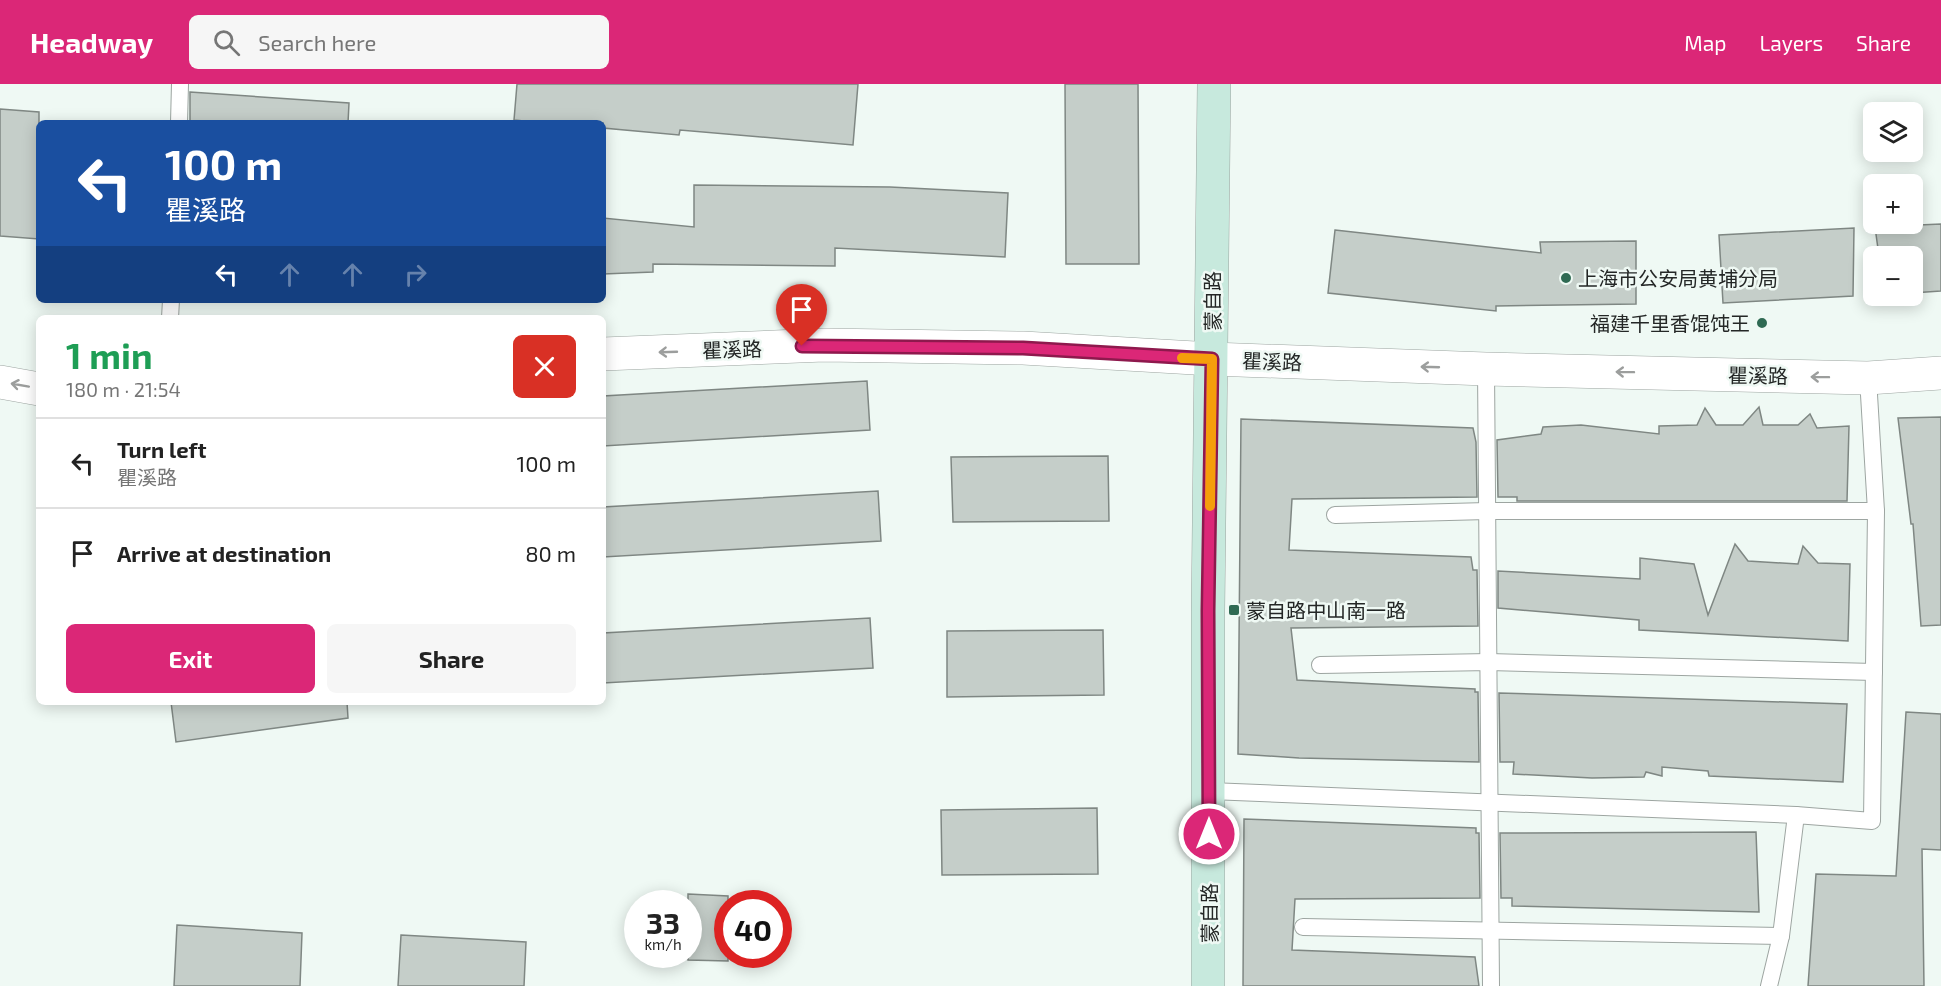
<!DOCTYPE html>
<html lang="en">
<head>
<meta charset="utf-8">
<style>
  body { margin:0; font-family:"Exo 2","Noto Sans SC",sans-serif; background:#f6f6f6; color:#222; height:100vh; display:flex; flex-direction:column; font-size:22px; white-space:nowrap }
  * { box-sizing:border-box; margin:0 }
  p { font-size:20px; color:#767676 }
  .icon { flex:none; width:33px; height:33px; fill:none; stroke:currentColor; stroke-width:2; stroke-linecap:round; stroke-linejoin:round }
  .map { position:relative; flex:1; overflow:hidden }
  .drawer { position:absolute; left:36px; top:231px; width:570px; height:390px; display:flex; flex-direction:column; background:#fff; border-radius:9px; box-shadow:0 3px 15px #0003 }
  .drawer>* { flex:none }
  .top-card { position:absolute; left:36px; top:36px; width:570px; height:183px; border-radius:9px; box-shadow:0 3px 15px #0003; background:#1a4fa0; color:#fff; overflow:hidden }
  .controls { position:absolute; left:1863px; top:18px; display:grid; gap:12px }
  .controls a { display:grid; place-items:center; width:60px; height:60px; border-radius:9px; background:#fff; box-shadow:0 3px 15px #0003; font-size:30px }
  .speed { position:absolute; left:624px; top:806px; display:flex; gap:12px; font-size:30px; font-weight:700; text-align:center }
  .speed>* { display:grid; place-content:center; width:78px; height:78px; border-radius:50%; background:#fff; box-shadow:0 3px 15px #0003; line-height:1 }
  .speed small { font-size:15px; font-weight:400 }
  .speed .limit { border:9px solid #d22; background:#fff; color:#111 }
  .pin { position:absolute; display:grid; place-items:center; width:51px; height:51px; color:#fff; margin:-62px -26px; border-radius:50% 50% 50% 0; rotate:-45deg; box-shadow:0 0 6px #0007 }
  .pin .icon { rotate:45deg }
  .me { position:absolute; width:66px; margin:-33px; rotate:0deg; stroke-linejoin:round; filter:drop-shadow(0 0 4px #0008) }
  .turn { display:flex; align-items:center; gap:21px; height:126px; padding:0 30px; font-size:27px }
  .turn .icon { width:78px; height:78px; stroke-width:2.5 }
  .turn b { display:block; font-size:42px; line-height:51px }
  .lanes { display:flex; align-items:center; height:57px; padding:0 30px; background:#0003; justify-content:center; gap:30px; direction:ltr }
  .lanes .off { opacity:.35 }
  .round { display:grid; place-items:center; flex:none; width:63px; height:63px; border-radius:9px; background:#f6f6f6 }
  .headline { display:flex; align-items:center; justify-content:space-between; height:102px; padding:0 30px }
  h1 { font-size:36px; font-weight:700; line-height:45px; color:#1e9e55 }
  .button { display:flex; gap:12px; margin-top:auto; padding:12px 30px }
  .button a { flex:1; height:69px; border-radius:9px; background:#db2777; color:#fff; font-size:24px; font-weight:700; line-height:69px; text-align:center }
  .button a+a { background:#f6f6f6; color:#222 }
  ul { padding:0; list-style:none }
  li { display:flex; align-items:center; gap:18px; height:90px; padding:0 30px; border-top:2px solid #e0e0e0 }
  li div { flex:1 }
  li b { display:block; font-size:22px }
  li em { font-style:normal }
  header { display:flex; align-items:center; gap:36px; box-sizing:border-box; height:84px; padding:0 30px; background:#db2777; color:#fff }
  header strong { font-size:28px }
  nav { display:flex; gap:33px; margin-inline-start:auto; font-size:21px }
  .search { width:420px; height:54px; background:#f6f6f6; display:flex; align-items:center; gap:15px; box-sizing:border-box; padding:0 21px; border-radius:9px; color:#767676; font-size:22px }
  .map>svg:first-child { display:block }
  .building { fill:#c5cec9; stroke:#7f8783; stroke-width:1.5 }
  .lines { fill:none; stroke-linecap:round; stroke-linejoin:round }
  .lane-casing { stroke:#9da5a1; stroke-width:18 }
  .street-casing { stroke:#9da5a1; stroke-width:34 }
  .secondary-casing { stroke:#9da5a1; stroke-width:34 }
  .lane { stroke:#fff; stroke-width:16 }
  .street { stroke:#fff; stroke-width:33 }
  .secondary { stroke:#c7e9dd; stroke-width:33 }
  .oneway { stroke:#9c9e9d }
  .route-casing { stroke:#8e194d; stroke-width:15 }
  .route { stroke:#db2777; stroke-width:10 }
  .slow { stroke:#f59e0b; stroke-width:10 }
  .poi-dot { fill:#2f6a53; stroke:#eff9f4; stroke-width:2 }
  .labels { text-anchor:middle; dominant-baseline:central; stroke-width:5; stroke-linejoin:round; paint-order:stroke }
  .poi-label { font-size:20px; fill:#242726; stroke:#eff9f4; text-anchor:start }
  .street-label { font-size:20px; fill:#242726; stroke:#eff9f4 }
</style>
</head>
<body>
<header>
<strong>Headway</strong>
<div class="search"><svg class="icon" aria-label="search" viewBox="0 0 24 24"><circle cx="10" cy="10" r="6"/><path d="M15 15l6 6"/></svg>Search here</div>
<nav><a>Map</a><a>Layers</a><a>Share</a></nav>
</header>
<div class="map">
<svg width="1941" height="902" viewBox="0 0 1941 902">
  <rect width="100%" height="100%" fill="#eff9f4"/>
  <g class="building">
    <polygon points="517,0 858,0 853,61 680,46 679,51 603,44 603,39 545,39 514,36"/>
    <polygon points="1065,0 1138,0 1139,180 1066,180"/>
    <polygon points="190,8 349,19 348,39 190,39"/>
    <polygon points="0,25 39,28 39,155 0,152"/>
    <polygon points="694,101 890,103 1008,109 1005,173 835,164 835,182 653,180 653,188 603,190 603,134 694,143"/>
    <polygon points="1941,140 1941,207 1912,209 1912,172 1879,172 1875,143"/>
    <polygon points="1854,144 1853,212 1723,219 1719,151"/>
    <polygon points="1335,146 1541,169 1540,158 1636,157 1636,220 1496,222 1496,227 1328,209"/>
    <polygon points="867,297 870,346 603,362 603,312"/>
    <polygon points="1759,323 1763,341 1798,341 1810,330 1817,344 1849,342 1847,417 1517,417 1517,413 1498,413 1497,356 1541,350 1543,343 1581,341 1659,350 1659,342 1697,341 1705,324 1716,341 1743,341"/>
    <polygon points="1941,333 1941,541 1921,542 1913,440 1911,440 1898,334"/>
    <polygon points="1241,335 1473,344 1476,358 1477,413 1292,415 1289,466 1471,473 1473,486 1477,486 1478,542 1291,544 1297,596 1475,605 1475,608 1478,608 1479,678 1299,674 1238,670"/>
    <polygon points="1108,372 1109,437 953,438 951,373"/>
    <polygon points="878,407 881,457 603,473 603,423"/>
    <polygon points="1735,460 1748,477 1798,480 1803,462 1818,479 1850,480 1848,557 1639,546 1639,536 1498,524 1498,487 1640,495 1640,474 1694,480 1708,531"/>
    <polygon points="870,534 873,584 603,599 603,549"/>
    <polygon points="1103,546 1104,611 947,613 947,547"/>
    <polygon points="1499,609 1847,620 1843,698 1709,692 1708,687 1662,683 1662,692 1646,688 1644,693 1592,694 1513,690 1514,678 1500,678"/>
    <polygon points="171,618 347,618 348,634 176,658"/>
    <polygon points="1906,628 1941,630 1941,766 1922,765 1924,902 1808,902 1816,790 1896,792"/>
    <polygon points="1097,724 1098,790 942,791 941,726"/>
    <polygon points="1244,735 1476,744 1476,749 1479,749 1480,814 1295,815 1292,866 1475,873 1479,902 1243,902"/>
    <polygon points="1756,748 1759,828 1512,822 1512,814 1501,814 1500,749"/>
    <polygon points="688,810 728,812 728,877 688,876"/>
    <polygon points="177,841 302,849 300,902 174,902"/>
    <polygon points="401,851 526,858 524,902 398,902"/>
  </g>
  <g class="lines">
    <defs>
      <g id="lane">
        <polyline points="179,39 180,0"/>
        <polyline points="170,234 171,216"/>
        <polyline points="1486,285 1491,902"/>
        <polyline points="1335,431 1487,427 1876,427"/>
        <polyline points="1320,581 1489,578 1874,588"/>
        <polyline points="1210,707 1796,731"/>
        <polyline points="1303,843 1781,852"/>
        <polyline points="1769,902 1781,852 1796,731 1872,737 1876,427 1868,294"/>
      </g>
      <g id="street">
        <polyline points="603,270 824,261 1023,264 1212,275 1486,285 1868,294 1941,289"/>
        <polyline points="0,298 39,305"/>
      </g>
      <polyline id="secondary" points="1208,902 1208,527 1214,0"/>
    </defs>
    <use href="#lane" class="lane-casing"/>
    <use href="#street" class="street-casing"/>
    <use href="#secondary" class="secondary-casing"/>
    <use href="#lane" class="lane"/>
    <use href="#street" class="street"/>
    <use href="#secondary" class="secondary"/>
  </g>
  <defs><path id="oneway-shaft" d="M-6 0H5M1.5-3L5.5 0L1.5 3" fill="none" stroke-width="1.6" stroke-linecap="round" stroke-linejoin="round" transform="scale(1.5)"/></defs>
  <g class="oneway">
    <use href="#oneway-shaft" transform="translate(668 268) rotate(178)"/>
    <use href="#oneway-shaft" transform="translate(1430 283) rotate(-178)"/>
    <use href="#oneway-shaft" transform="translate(1625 288) rotate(-179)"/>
    <use href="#oneway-shaft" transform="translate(1820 293) rotate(-179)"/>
    <use href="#oneway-shaft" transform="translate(20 301) rotate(-170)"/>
  </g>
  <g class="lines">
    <defs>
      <polyline id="route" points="802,262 1023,264 1212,275 1208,527 1209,750"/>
    </defs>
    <use href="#route" class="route-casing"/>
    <use href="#route" class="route"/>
    <polyline class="slow" points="1182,274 1212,275 1210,422"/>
  </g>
  <g class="poi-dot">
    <circle cx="1566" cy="194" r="6"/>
    <circle cx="1762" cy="239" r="6"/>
    <rect x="1228" y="520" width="12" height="12" rx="3"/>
  </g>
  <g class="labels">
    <g class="poi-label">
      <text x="1578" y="194">上海市公安局黄埔分局</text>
      <text x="1750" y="239" text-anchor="end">福建千里香馄饨王</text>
      <text x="1246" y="526">蒙自路中山南一路</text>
    </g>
    <g class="street-label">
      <text transform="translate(1212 217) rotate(-90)">蒙自路</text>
      <text transform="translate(732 265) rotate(-2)">瞿溪路</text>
      <text transform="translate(1272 277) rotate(2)">瞿溪路</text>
      <text transform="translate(1758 291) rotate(1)">瞿溪路</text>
      <text transform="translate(1209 829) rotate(-90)">蒙自路</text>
    </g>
  </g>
</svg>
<div class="controls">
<a><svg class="icon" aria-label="layers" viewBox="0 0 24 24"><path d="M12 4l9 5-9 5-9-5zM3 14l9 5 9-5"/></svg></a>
<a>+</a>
<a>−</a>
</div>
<div class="speed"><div>33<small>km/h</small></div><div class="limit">40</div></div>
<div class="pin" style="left:802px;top:262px;background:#d93025"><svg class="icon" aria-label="arrive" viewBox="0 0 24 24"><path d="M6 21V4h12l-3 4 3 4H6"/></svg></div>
<svg class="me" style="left:1209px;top:750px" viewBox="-20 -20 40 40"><circle r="17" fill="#db2777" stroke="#fff" stroke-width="3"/><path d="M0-11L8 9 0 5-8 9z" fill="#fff"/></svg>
<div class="top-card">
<div class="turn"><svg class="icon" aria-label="left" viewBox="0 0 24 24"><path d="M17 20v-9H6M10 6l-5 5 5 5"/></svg><div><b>100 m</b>瞿溪路</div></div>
<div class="lanes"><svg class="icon" aria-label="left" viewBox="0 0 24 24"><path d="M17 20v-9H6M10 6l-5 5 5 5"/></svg><svg class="icon off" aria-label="ahead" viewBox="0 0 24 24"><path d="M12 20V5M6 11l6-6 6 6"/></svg><svg class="icon off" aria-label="ahead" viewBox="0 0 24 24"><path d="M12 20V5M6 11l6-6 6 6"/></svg><svg class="icon off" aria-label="right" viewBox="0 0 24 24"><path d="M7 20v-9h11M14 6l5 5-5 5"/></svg></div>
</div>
<section class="drawer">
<div class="headline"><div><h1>1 min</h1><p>180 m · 21:54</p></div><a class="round" style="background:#d93025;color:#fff"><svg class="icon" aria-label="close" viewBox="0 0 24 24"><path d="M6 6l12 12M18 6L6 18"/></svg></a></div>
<ul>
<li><svg class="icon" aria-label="left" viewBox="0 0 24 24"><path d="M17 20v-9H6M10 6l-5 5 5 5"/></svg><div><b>Turn left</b><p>瞿溪路</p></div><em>100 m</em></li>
<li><svg class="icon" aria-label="arrive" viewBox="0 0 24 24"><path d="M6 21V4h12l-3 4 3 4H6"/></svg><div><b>Arrive at destination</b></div><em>80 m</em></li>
</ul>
<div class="button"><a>Exit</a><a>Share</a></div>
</section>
</div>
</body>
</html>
